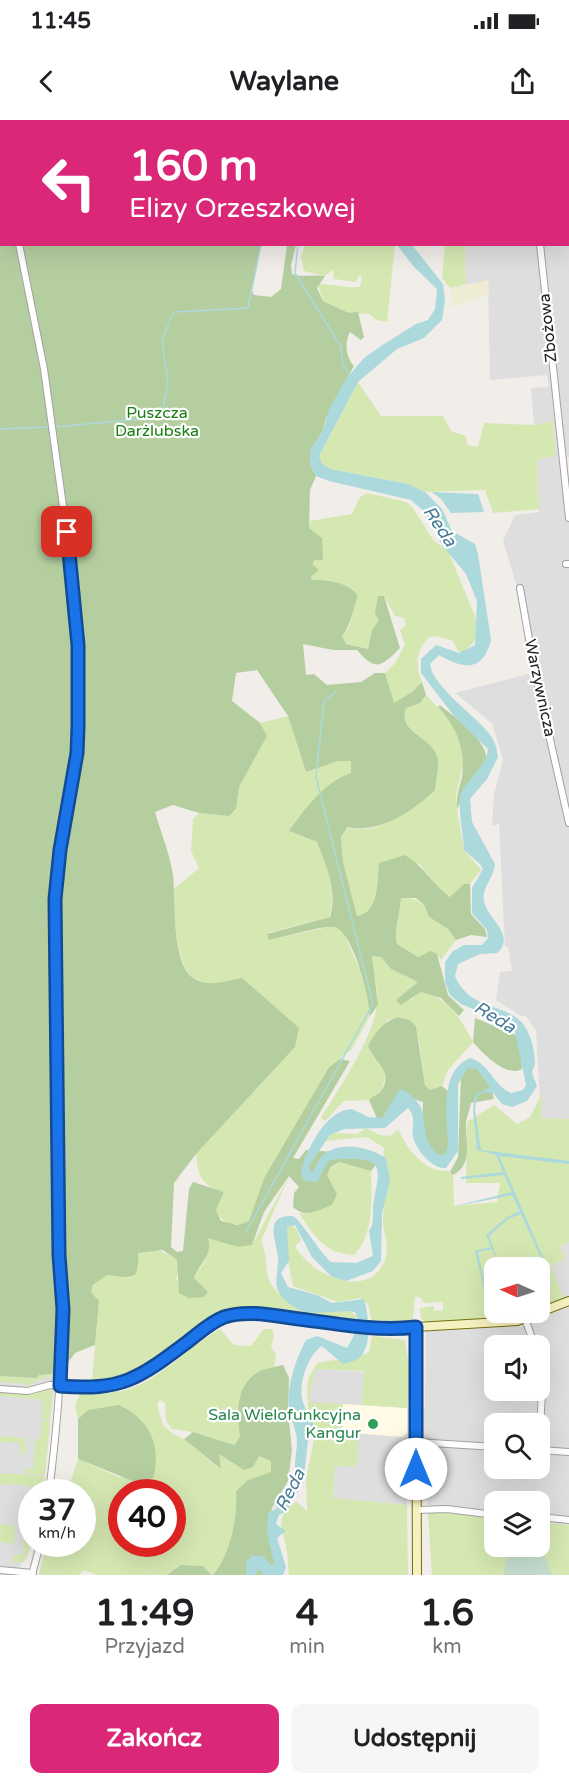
<!DOCTYPE html>
<html lang="pl">
<head>
<meta charset="utf-8">
<style>
  body { margin:0; font-family:"Varela Round",sans-serif; background:#f6f6f6; color:#202124; height:100vh; display:flex; flex-direction:column; font-size:22px; white-space:nowrap }
  * { box-sizing:border-box; margin:0 }
  p { font-size:20px; color:#757577 }
  .icon { flex:none; width:33px; height:33px; fill:none; stroke:currentColor; stroke-width:2; stroke-linecap:round; stroke-linejoin:round }
  .map { position:relative; height:1455px; overflow:hidden }
  .details { display:flex; flex-direction:column; background:#fff; flex:1 }
  .details>* { flex:none }
  .hud { position:absolute; left:0px; top:0px; width:570px; height:126px; box-shadow:0 6px 24px #0002; background:#db2777; color:#fff; overflow:hidden }
  .needle { width:39px; rotate:273deg }
  .buttons { position:absolute; left:484px; top:1137px; display:grid; gap:12px }
  .buttons a { display:grid; place-items:center; width:66px; height:66px; border-radius:12px; background:#fff; box-shadow:0 6px 24px #0002; font-size:30px }
  .speed { position:absolute; left:18px; top:1359px; display:flex; gap:12px; font-size:30px; font-weight:700; text-align:center }
  .speed>* { display:grid; place-content:center; width:78px; height:78px; border-radius:50%; background:#fff; box-shadow:0 6px 24px #0002; line-height:1 }
  .speed small { font-size:15px; font-weight:400 }
  .speed .limit { border:9px solid #d22; background:#fff; color:#111 }
  .pin { position:absolute; display:grid; place-items:center; width:51px; height:51px; color:#fff; margin:-26px; border-radius:12px; box-shadow:0 3px 9px #0006 }
  .me { position:absolute; width:66px; margin:-33px; rotate:0deg; stroke-linejoin:round; filter:drop-shadow(0 0 4px #0008) }
  .turn { display:flex; align-items:center; gap:21px; height:126px; padding:0 30px; font-size:27px }
  .turn .icon { width:78px; height:78px; stroke-width:2.5 }
  .turn b { display:block; font-size:42px; line-height:51px }
  .eta { display:flex; justify-content:space-evenly; align-items:center; height:102px; text-align:center }
  .eta b { font-size:36px; font-weight:700; line-height:42px }
  .cta { display:flex; gap:12px; margin-top:auto; padding:12px 30px }
  .cta a { flex:1; height:69px; border-radius:12px; background:#db2777; color:#fff; font-size:24px; font-weight:700; line-height:69px; text-align:center }
  .cta a+a { background:#f6f6f6; color:#202124 }
  .status { display:flex; justify-content:space-between; align-items:center; height:42px; padding:0 30px; background:#fff; direction:ltr }
  .status svg { height:16px; fill:currentColor }
  header { display:flex; justify-content:space-between; align-items:center; height:78px; padding:0 30px; background:#fff; font-size:27px; font-weight:700 }
  .map>svg:first-child { display:block }
  .residential { fill:#dfdedf; fill-rule:evenodd }
  .education { fill:#fefae5 }
  .farmland { fill:#eeecd5 }
  .grass { fill:#d5e8b2; fill-rule:evenodd }
  .forest { fill:#b5cea0 }
  .wetland { fill:#c6decf }
  .water { fill:#acd9dc }
  .lines { fill:none; stroke-linecap:round; stroke-linejoin:round }
  .stream { stroke:#acd9dc; stroke-width:1.5 }
  .street-casing { stroke:#a2a2a2; stroke-width:8 }
  .secondary-casing { stroke:#76700b; stroke-width:10 }
  .street { stroke:#fff; stroke-width:6 }
  .secondary { stroke:#f7f1c1; stroke-width:8 }
  .route-casing { stroke:#114b97; stroke-width:15 }
  .route { stroke:#1a73e8; stroke-width:10 }
  .leisure-dot { fill:#2e9e5b; stroke:#fff; stroke-width:2 }
  .labels { text-anchor:middle; dominant-baseline:central; stroke-width:4.5; stroke-linejoin:round; paint-order:stroke }
  .street-label { font-size:16px; fill:#212121; stroke:#fff }
  .park-label { font-size:16px; fill:#1a7d12; stroke:#fff }
  .leisure-label { font-size:16px; fill:#27864d; stroke:#fff; text-anchor:end }
  .water-label { font-size:18px; font-style:italic; fill:#477b96; stroke:#fff }
</style>
</head>
<body>
<div class="status"><b>11:45</b><svg viewBox="0 0 49 12"><path d="M0 12V9h3v3zM5 12V6h3v6zM10 12V3h3v9zM15 12V0h3v12zM26 1h20v11H26zM47 4h2v5h-2z"/></svg></div>
<header><svg class="icon" aria-label="back" viewBox="0 0 24 24"><path d="M15 5l-7 7 7 7"/></svg>Waylane<svg class="icon" aria-label="share" viewBox="0 0 24 24"><path d="M12 15V3M7 8l5-5 5 5M5 13v7h14v-7"/></svg></header>
<div class="map">
<svg width="569" height="1455" viewBox="0 0 569 1455">
  <rect width="100%" height="100%" fill="#f1ede9"/>
  <g class="residential">
    <polygon points="569,93 569,337 561,336 569,384 569,999 541,998 536,911 526,896 521,896 496,880 500,852 512,851 508,827 505,827 499,704 492,706 494,675 503,640 492,603 455,573 532,553 516,464 503,421 515,395 539,392 537,340 556,335 553,301 534,305 531,268 549,267 547,255 490,260 488,161 466,164 465,125 568,124"/>
    <path d="M569,1122V1405L540,1402V1382H495V1398L432,1391L428,1393L425,1352L405,1351L407,1385L333,1379L335,1345L357,1346L358,1313L341,1312L308,1283L315,1249L365,1252L363,1285L425,1289L426,1202L540,1192L551,1145L560,1126ZM495,1226H540V1270H495ZM495,1304H540V1348H495Z"/>
    <polygon points="53,1253 55,1259 43,1372 32,1372 32,1424 26,1439 21,1443 21,1455 0,1455 0,1256"/>
  </g>
  <polygon class="education" points="343,1284 407,1288 407,1312 403,1317 341,1312"/>
  <polygon class="farmland" points="488,160 489,174 452,187 450,168"/>
  <g class="grass">
    <path d="M305,125H395L387,202L376,200L370,194L349,193L323,181L318,164C333,164 345,168 360,167L362,157L359,155L356,162L334,159L333,149L325,156L304,151L301,137Z"/>
    <polygon points="445,125 465,125 466,164 450,168 442,158"/>
    <polygon points="358,262 381,296 443,296 451,311 466,316 467,325 478,327 484,303 534,305 553,301 556,335 537,340 539,389 493,393 485,370 425,372 408,364 330,349 322,345 319,336"/>
    <path d="M367,373L406,382L413,388L433,420L448,431L475,496L478,514L474,522L462,534L458,531L453,521L437,516L429,517C416,532 415,543 422,562L412,572L393,584L385,553L395,543L405,525L400,510L406,505L404,498L395,496L384,476H378L379,500L372,510L368,529L346,524L342,516L349,507L358,476L312,461L314,440L323,439L309,408L310,401L352,394L360,377Z"/>
    <path d="M426,575L450,600L461,626L463,644L456,676L457,690L464,730L481,750L470,764H464L451,777L440,770L419,743L363,795L357,796L343,742L341,717L349,707C403,720 412,664 429,625C417,614 399,606 406,588L420,583Z"/>
    <path d="M288,596L306,652L338,641H351V653C325,661 305,690 289,711L317,722C326,745 338,772 329,797L268,813L269,820L333,806L343,812L361,852L370,883V896L352,929L329,947L264,1058L249,1101C232,1107 224,1106 216,1090L224,1072C203,1067 197,1055 196,1034L295,927L242,859C231,860 220,864 209,864C173,864 175,794 174,769L199,748L191,731L193,699L199,693L229,696L236,689L239,667L267,616L260,603Z"/>
    <path d="M401,778C417,778 423,781 429,797L448,809L456,820L441,840L437,834L418,837L397,824C394,810 400,793 401,778Z"/>
    <path d="M371,836L381,837L391,849L418,862L396,881L411,880L421,871C452,881 458,895 473,922L448,950L442,966L430,970L425,965L419,921L410,900L398,897L387,900L370,932L383,945L385,959L381,971L369,980L344,981L325,1001L321,998C339,969 372,919 377,886C379,871 373,852 371,836Z"/>
    <path d="M542,973L541,998L569,999V1122L560,1126L565,1139L551,1145L564,1179L540,1189V1148H495V1192L529,1193L513,1198L426,1202L421,1199L420,1188L434,1186V1191L443,1190V1182L424,1183L419,1177H415L413,1199L409,1204L376,1205L372,1202L368,1184L360,1178L338,1182L293,1166L286,1131L287,1106L291,1104L298,1111L301,1121L295,1126C305,1143 323,1156 342,1160C366,1166 385,1154 387,1129C387,1120 383,1110 383,1101C383,1086 387,1071 386,1055C386,1046 382,1038 384,1028L367,1017L325,1021L333,1013L357,1014L366,1008L380,1015L390,1016L398,1009C408,1030 424,1053 450,1051L453,1055L454,1086L497,1082L500,1063H466L467,1002L494,985L517,1004L530,997Z"/>
    <path d="M339,1042L371,1051C372,1076 374,1117 354,1135C324,1134 314,1115 299,1093L307,1094L337,1074L327,1055L331,1048Z"/>
    <path d="M289,1056L261,1121C268,1134 264,1150 270,1162C284,1190 326,1189 352,1192L356,1196L357,1201L242,1189C192,1195 175,1234 134,1253C121,1259 106,1260 92,1261L99,1181L91,1172L93,1165L107,1155L130,1158L139,1148L137,1133C154,1128 162,1130 177,1140L179,1148L176,1160L197,1163L194,1158L206,1139L207,1117L238,1127L252,1125Z"/>
    <path d="M220,1209L234,1225L251,1226L264,1209H272L274,1216L271,1227L276,1235L274,1247L256,1253L237,1291L240,1317L233,1325L193,1312L172,1309L166,1301L165,1283L160,1280L157,1285L163,1305L173,1314L184,1319L220,1349L219,1334L239,1347L259,1336L271,1341V1352L249,1360L236,1371C238,1397 230,1435 213,1455L203,1446L181,1445L167,1455H96L84,1450L79,1455H39L46,1424H82V1372H67L78,1339L121,1358L88,1290L78,1299L75,1285L80,1274C94,1274 108,1274 122,1271C156,1264 189,1226 220,1209ZM122,1372H172V1424H122Z"/>
    <path d="M372,1216L405,1220L409,1247L408,1288L362,1285L364,1251L315,1249L309,1282L343,1284L342,1312L359,1313L357,1347L335,1346L333,1378L407,1385L408,1455H289C288,1446 288,1435 286,1426C282,1407 277,1404 288,1385L297,1382L307,1391L306,1359L315,1314L309,1304L307,1269L309,1257L317,1243C336,1238 352,1241 369,1232Z"/>
    <polygon points="59,1253 56,1261 50,1260 52,1255 35,1261 29,1268 28,1264 0,1262 0,1256 36,1258 39,1255"/>
    <polygon points="49,1268 53,1268 50,1300 42,1300 42,1280 0,1276 0,1272 29,1274 43,1269 49,1271"/>
    <polygon points="42,1301 50,1302 45,1355 24,1353 24,1349 33,1348 35,1319 40,1319"/>
    <polygon points="0,1316 26,1318 25,1336 20,1331 20,1323 0,1322"/>
    <polygon points="0,1353 45,1356 43,1372 33,1372 30,1366 0,1364"/>
    <polygon points="431,1391 495,1398 495,1426 540,1426 540,1402 569,1405 569,1455 432,1455 428,1393"/>
    <path d="M30,1402C34,1414 31,1430 24,1442H13V1435L23,1434L25,1405H30Z"/>
    <polygon points="0,1404 15,1405 14,1424 0,1422"/>
  </g>
  <g class="forest">
    <path d="M0,0H343L2,2V124L261,125L252,171L254,175L271,177L281,169L287,125H296L291,145L292,154C303,158 313,154 325,156L317,168L323,181L349,193L358,192L364,217L361,220L350,212C344,223 346,237 354,246L326,298L323,311L311,329L310,344L316,356L310,370L309,408L322,418L323,440H314L313,445L319,450L311,457L312,460C328,460 348,462 358,476C353,490 351,505 342,516L346,524L368,529L372,510L379,500L375,494L378,476H384L400,528C381,547 376,552 357,530H333L303,524L306,555L314,554L327,565L361,562L375,553H385L394,583L412,572L422,562L426,575L420,583L406,588C397,612 430,616 437,636C440,645 436,660 435,670C413,691 380,714 348,707L341,717L343,742L357,796C380,792 377,761 379,743L405,735C424,746 433,765 450,777L464,764H470L471,794L485,809L487,817L471,815L456,820L448,809L429,797L424,785L416,778H401C400,793 394,810 397,824L418,837L431,831L437,834L448,875L464,890L459,896L441,878L421,872L401,885L396,880L418,862L391,849L381,837L372,836L378,885L370,896C370,878 353,811 334,807C324,805 281,818 269,820L267,814L330,797C338,772 326,745 317,722L289,711C304,690 325,661 351,653V641H338L306,652L288,596L257,550L236,553L232,581L260,603L267,616L239,667L236,689L229,696L199,693L173,685L155,692C161,713 170,734 173,755C176,780 171,842 193,858C207,868 226,861 242,858L299,908L295,927L196,1034L174,1063L171,1127L177,1132L183,1131L189,1069L193,1062L224,1072L216,1090L221,1101L237,1105L249,1101L264,1058L329,947L340,939L350,941L293,1038L299,1039L306,1030L375,1035L376,1045L371,1051L339,1042L331,1047L327,1055L337,1074L332,1085C318,1090 305,1099 293,1087L294,1073L299,1067L289,1056L264,1092L252,1125L238,1127L208,1118C213,1135 200,1143 194,1158L208,1172L204,1177L189,1178L179,1173L177,1140L163,1130L138,1133C140,1162 131,1158 107,1155L93,1165L91,1172L99,1181L95,1225L75,1233L60,1253L39,1255L37,1258L0,1256Z"/>
    <path d="M440,585C456,599 485,617 487,640L472,658L457,689C456,677 459,669 462,657C466,630 456,606 438,587Z"/>
    <path d="M398,897L410,900L416,907L425,965L430,970L442,966L450,973L449,1037L438,1040L421,1027L423,982L413,979L391,1001H378L369,980C372,976 378,975 381,971C395,953 373,940 368,926C376,912 382,902 398,897Z"/>
    <path d="M475,898L520,917L522,949C507,958 483,934 473,922Z"/>
    <path d="M472,942L490,964L494,979L471,983C470,989 467,996 466,1002C465,1022 474,1044 453,1055L450,1052L458,1037L461,956Z"/>
    <path d="M283,1245L289,1258L288,1292L292,1330L288,1361L272,1388L269,1406L279,1455H213C230,1435 238,1397 236,1371L248,1360L271,1352V1341L259,1336L253,1347L244,1350L219,1334L221,1349L184,1319L193,1312L234,1325L240,1317C237,1295 235,1269 255,1254C261,1249 275,1247 283,1245Z"/>
    <path d="M119,1285C149,1299 162,1325 153,1358L138,1363L78,1339V1299L88,1290Z"/>
    <polygon points="181,1445 203,1446 212,1455 167,1455"/>
  </g>
  <polygon class="wetland" points="540,1423 552,1455 504,1455 505,1442 514,1427 540,1426"/>
  <g class="water">
    <path d="M397,125H412L443,164L445,180L442,200L424,218L397,229L358,262L319,336L322,344L330,349L408,364L425,372L442,389L452,411L475,424L478,434L491,520C482,553 464,549 439,535L430,544C433,568 477,596 490,615C495,621 497,629 498,637L487,659L470,679L472,702L495,744C494,759 479,769 485,785C490,799 516,818 497,833L480,834L458,844L455,856C472,897 517,878 530,917C533,924 535,936 535,944C534,947 532,950 532,953C533,957 536,962 537,966L527,981L512,987L502,984L493,973L485,972L477,976L475,990L481,1030L569,1041V1044L499,1036L546,1144L545,1147L521,1094L508,1099L489,1116L500,1147L492,1129L478,1132L491,1197L475,1131L491,1127L486,1115L507,1097L520,1091L512,1075L452,1087L512,1072L504,1055L461,1059V1057L503,1052L496,1035L477,1030L473,989L475,975L490,967L477,949L468,948L458,964V1031L446,1048C433,1050 415,1029 413,1016C411,1005 417,998 408,988L385,1008L344,1009L330,1015L308,1047L312,1053C315,1048 318,1040 322,1036C340,1020 368,1027 386,1038L390,1060L382,1094L381,1141L373,1151L346,1161L332,1157L312,1137L295,1105L287,1107L289,1141L281,1153L288,1167L317,1175L332,1183L364,1179C368,1194 373,1221 361,1236C357,1241 349,1242 343,1244L322,1226C308,1235 299,1262 302,1279C304,1287 310,1297 314,1305L309,1313L303,1363L287,1391L279,1395L276,1404L286,1411L277,1418L286,1447L283,1455H264L258,1448L256,1455H246V1442L252,1436H263L272,1446L274,1442L267,1413L268,1393L277,1388L275,1385L289,1367L297,1362C292,1347 297,1335 297,1320C296,1310 291,1299 289,1288C286,1268 296,1238 306,1220L317,1216L347,1228C354,1216 361,1205 355,1192C336,1189 311,1198 294,1187C269,1170 278,1162 278,1138C277,1121 262,1095 293,1096C304,1104 317,1129 331,1142L356,1143L373,1136L369,1111L372,1106C373,1099 373,1093 373,1087C375,1061 391,1038 352,1039C343,1039 336,1038 328,1041L317,1062L305,1061L301,1055C303,1034 326,989 352,989L368,997L382,998L400,969C441,988 410,1018 442,1036L446,1033L448,1024C447,996 439,951 470,938C490,944 493,965 511,973L523,970L526,965L515,912L502,901L461,884L450,875L445,862V842L453,831L464,825H482L488,818L487,810L472,793V768L483,749L480,744L464,730C464,716 455,680 463,669C472,655 486,646 488,629L454,596L421,553V539L436,525L459,533L475,525L477,481L466,454L442,425L426,393L411,380L329,361L316,356L310,344L311,329L323,311L329,289L346,259L364,238L381,226L416,204L428,200L435,189L437,169L414,147Z"/>
    <polygon points="432,372 478,374 484,392 451,393 441,379"/>
  </g>
  <g class="lines">
    <g class="stream">
      <polyline points="316,2 317,0"/>
      <polyline points="298,124 295,153 341,227 343,245 349,254"/>
      <polyline points="55,307 161,297 168,264 162,220 174,192 248,188 261,124"/>
      <polyline points="0,309 48,307"/>
      <polyline points="246,1112 373,884 316,657 324,581 337,571"/>
    </g>
    <defs>
      <g id="street">
        <polyline points="0,20 2,22"/>
        <polyline points="0,33 2,40"/>
        <polyline points="568,104 569,104"/>
        <path d="M19,124L44,249L72,451L78,525L77,633L59,730L55,779L59,1135C65,1215 59,1293 49,1372"/>
        <polyline points="540,124 569,398"/>
        <polyline points="566,444 569,444"/>
        <polyline points="520,468 535,553 569,703"/>
        <polyline points="525,1199 535,1226"/>
        <polyline points="540,1239 543,1255 540,1308"/>
        <polyline points="0,1269 28,1271 50,1265 99,1268 129,1261 154,1247 209,1205 239,1194 369,1207 416,1207"/>
        <polyline points="416,1322 495,1327"/>
        <polyline points="540,1330 569,1332"/>
        <polyline points="417,1390 447,1389 495,1395"/>
        <polyline points="540,1397 569,1400"/>
        <polyline points="0,1450 33,1453"/>
        <polyline points="32,1455 40,1424"/>
      </g>
      <polyline id="secondary" points="417,1455 416,1207 517,1201 569,1181"/>
    </defs>
    <use href="#street" class="street-casing"/>
    <use href="#secondary" class="secondary-casing"/>
    <use href="#street" class="street"/>
    <use href="#secondary" class="secondary"/>
  </g>
  <g class="lines">
    <defs>
      <path id="route" d="M67,412L78,525V607L77,633L60,730L55,779L59,1135L63,1189L60,1266C122,1271 138,1259 186,1223C198,1214 209,1203 224,1197C246,1190 270,1195 292,1198C333,1203 375,1212 416,1207V1349"/>
    </defs>
    <use href="#route" class="route-casing"/>
    <use href="#route" class="route"/>
  </g>
  <circle class="leisure-dot" cx="373" cy="1304" r="6"/>
  <g class="labels">
    <g class="street-label">
      <text transform="translate(548 208) rotate(-96)">Zbożowa</text>
      <text transform="translate(540 568) rotate(78)">Warzywnicza</text>
    </g>
    <g class="park-label">
      <text x="157" y="293">Puszcza<tspan x="157" dy="18">Darżlubska</tspan></text>
    </g>
    <g class="leisure-label">
      <text x="361" y="1295">Sala Wielofunkcyjna<tspan x="361" dy="18">Kangur</tspan></text>
    </g>
    <g class="water-label">
      <text transform="translate(440 406) rotate(56)">Reda</text>
      <text transform="translate(495 897) rotate(31)">Reda</text>
      <text transform="translate(290 1370) rotate(-63)">Reda</text>
    </g>
  </g>
</svg>
<div class="buttons">
<a><svg class="needle" viewBox="-14 -14 28 28"><path d="M0-13l5 13h-10z" fill="#e53935"/><path d="M0 13l5-13h-10z" fill="#757577"/></svg></a>
<a><svg class="icon" aria-label="sound" viewBox="0 0 24 24"><path d="M4 9h4l5-4v14l-5-4H4zM17 9q2 3 0 6"/></svg></a>
<a><svg class="icon" aria-label="search" viewBox="0 0 24 24"><circle cx="10" cy="10" r="6"/><path d="M15 15l6 6"/></svg></a>
<a><svg class="icon" aria-label="layers" viewBox="0 0 24 24"><path d="M12 4l9 5-9 5-9-5zM3 14l9 5 9-5"/></svg></a>
</div>
<div class="speed"><div>37<small>km/h</small></div><div class="limit">40</div></div>
<div class="pin" style="left:67px;top:412px;background:#d93025"><svg class="icon" aria-label="arrive" viewBox="0 0 24 24"><path d="M6 21V4h12l-3 4 3 4H6"/></svg></div>
<svg class="me" style="left:416px;top:1349px" viewBox="-20 -20 40 40"><circle r="19" fill="#fff"/><path d="M0-13L10 11 0 6-10 11z" fill="#1a73e8"/></svg>
<div class="hud">
<div class="turn"><svg class="icon" aria-label="left" viewBox="0 0 24 24"><path d="M17 20v-9H6M10 6l-5 5 5 5"/></svg><div><b>160 m</b>Elizy Orzeszkowej</div></div>
</div>
</div>
<section class="details">
<div class="eta">
<div><b>11:49</b><p>Przyjazd</p></div>
<div><b>4</b><p>min</p></div>
<div><b>1.6</b><p>km</p></div>
</div>
<div class="cta"><a>Zakończ</a><a>Udostępnij</a></div>
</section>
</body>
</html>
